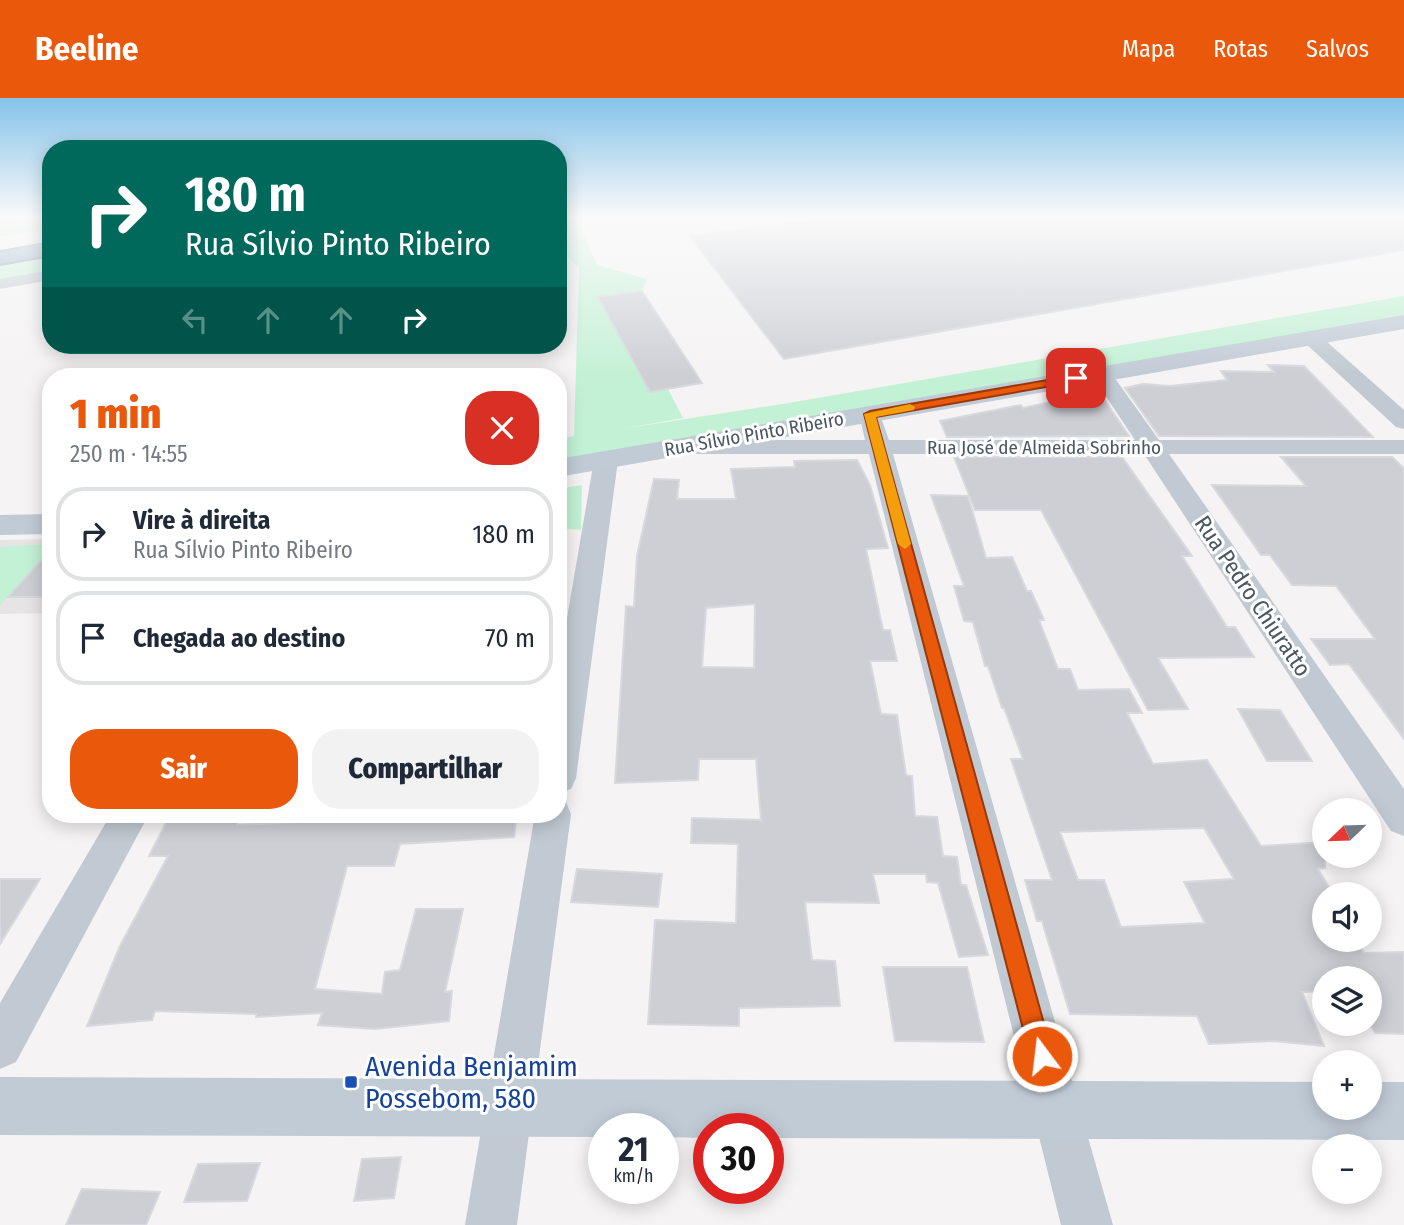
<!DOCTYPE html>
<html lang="pt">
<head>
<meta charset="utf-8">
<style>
  body { margin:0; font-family:"Fira Sans Condensed",sans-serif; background:#f2f2f3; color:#1f2937; height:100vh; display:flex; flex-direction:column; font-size:26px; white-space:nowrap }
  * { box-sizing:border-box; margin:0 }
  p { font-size:23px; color:#747a83 }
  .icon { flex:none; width:38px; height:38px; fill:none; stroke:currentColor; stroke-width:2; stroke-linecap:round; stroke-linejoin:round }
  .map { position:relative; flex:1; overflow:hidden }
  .drawer { position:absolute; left:42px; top:270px; width:525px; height:455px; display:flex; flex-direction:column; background:#fff; border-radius:28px; box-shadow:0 4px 18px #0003 }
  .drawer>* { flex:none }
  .guide { position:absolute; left:42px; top:42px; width:525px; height:214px; border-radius:28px; box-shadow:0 4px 18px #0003; background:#00695c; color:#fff; overflow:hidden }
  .needle { width:46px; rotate:247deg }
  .controls { position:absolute; left:1312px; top:700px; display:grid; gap:14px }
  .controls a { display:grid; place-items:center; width:70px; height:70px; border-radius:50%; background:#fff; box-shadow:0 4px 18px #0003; font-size:35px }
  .speed { position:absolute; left:588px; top:1015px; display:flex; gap:14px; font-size:35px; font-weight:700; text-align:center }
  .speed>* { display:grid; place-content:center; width:91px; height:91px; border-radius:50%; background:#fff; box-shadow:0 4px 18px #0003; line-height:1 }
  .speed small { font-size:18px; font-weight:400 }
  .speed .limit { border:10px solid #d22; background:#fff; color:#111 }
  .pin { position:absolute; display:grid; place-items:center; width:60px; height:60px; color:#fff; margin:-30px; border-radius:14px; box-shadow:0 4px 10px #0006 }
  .me { position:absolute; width:77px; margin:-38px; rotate:345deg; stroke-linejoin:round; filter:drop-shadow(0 0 5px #0008) }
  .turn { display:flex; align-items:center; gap:24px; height:147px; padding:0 28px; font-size:32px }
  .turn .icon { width:91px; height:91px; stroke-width:2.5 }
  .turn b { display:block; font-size:49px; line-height:60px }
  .lanes { display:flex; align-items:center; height:66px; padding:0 28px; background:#0003; justify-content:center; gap:35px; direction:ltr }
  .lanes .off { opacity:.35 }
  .round { display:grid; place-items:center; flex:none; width:74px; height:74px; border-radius:28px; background:#f2f2f3 }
  .summary { display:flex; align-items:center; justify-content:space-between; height:119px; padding:0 28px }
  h1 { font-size:42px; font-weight:800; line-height:52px; color:#ea580c }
  .primary-button { display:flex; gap:14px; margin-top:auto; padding:14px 28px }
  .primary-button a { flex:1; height:80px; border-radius:28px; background:#ea580c; color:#fff; font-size:28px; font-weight:800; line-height:80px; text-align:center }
  .primary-button a+a { background:#f2f2f3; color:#1f2937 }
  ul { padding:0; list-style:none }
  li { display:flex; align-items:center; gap:21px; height:94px; margin:0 14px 10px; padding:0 14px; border:4px solid #e0e1e3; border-radius:28px }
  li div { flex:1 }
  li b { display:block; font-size:26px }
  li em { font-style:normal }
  header { display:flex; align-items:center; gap:42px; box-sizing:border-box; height:98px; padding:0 35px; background:#ea580c; color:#fff }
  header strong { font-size:33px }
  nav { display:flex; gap:38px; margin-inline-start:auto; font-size:24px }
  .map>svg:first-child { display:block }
  .education { fill:#e6e4e5 }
  .green { fill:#c3f1d5 }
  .building { fill:#cdcfd5; stroke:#d7d9de; stroke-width:2; fill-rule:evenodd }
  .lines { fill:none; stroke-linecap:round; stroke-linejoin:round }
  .highway-casing { stroke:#7690ad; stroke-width:4 }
  .street { fill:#c1cad2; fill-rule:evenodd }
  .secondary { fill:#c1cbd6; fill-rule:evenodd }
  .highway { fill:#8ba5c1; fill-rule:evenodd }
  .route { fill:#ea580c; stroke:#983908; stroke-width:2 }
  .slow { fill:#f59e0b }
  .transit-dot { fill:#1a4fb4; stroke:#fff; stroke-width:2.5 }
  .labels { text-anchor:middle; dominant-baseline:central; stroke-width:6; stroke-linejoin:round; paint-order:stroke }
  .far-street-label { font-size:19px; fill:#4a5661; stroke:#fff }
  .street-label { font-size:23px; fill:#4a5661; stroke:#fff }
  .near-transit-label { font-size:28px; fill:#164399; stroke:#fff; text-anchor:start }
</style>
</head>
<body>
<header>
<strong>Beeline</strong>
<nav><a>Mapa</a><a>Rotas</a><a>Salvos</a></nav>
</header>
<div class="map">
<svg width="1404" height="1127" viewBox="0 0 1404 1127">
  <rect width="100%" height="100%" fill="#f5f3f3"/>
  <polygon class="education" points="51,441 51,515 0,516 0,442"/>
  <g class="green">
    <polygon points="26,119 51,119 51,131 0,139 0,123"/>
    <polygon points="558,119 576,119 597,167 647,181 642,193 598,199 650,294 668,291 683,320 621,331 789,305 1404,198 1404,220 558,364 558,341 574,338 579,171 558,148"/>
    <polygon points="51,158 51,173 0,182 0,166"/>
    <polygon points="582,387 581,432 558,430 558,391"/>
    <polygon points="51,446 51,451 0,507 0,449"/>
  </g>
  <g class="building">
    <polygon points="830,119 1404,119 1404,152 784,261 690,138"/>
    <polygon points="642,193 702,285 650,294 598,199"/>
    <polygon points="1268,267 1304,268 1373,339 1159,338 1125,290 1143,286 1170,288 1227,282 1221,273 1274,274"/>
    <polygon points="1092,295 1100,295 1129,338 947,339 940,323 1021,307 1023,310"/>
    <polygon points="954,359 1122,359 1192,458 1182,458 1227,529 1235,529 1254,559 1158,560 1188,611 1148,612 1041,412 975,412"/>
    <polygon points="1281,359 1392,359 1404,370 1404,641 1349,566 1330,567 1311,541 1375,541 1336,488 1292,487 1270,457 1261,457 1212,387 1306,388"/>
    <path d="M857,362L870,387L888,450L866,451L883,532H890L897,563H870L881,616L897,617L906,677L912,678L915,718L937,719L943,758L957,759L961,787H966L988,857L959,859L938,785L927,784L926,776H873L879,805L805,804L812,862L835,863L840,908L739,910V928L648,926L655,822L736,825L738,746L691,745L692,720L761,722L756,661H699L698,682L615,685L626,508L634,509L637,458L654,381L679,382L677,401H736L731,371L795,369L794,363ZM755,506L754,570L702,569L706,510Z"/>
    <path d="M931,397L968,398L986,460L1012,459L1027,493H1031L1044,522H1039L1058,571H1070L1078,592L1129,591L1142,615H1127L1153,666L1207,662L1261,748L1325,744V770L1318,771L1333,796H1325V842H1356L1364,855L1404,854V936L1375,935L1370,926V880H1325V893L1302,894L1324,948L1274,943L1209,946L1197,918L1070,916L1042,823H1037L1025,782H1052L1011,661H1023L1004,610H1002L988,568H985L973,524L964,523L954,488H964ZM1204,730L1234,781L1184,784L1205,825L1121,829L1104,782H1078L1060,734Z"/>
    <polygon points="51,451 51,499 8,499"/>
    <polygon points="1238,611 1280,612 1312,663 1267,663"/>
    <polygon points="306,716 517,716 514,739 400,746 394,768 347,768 315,891 382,896 385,874 400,872 416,811 463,811 445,894 452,893 449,923 375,931 318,927 322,915 256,919 257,916 155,913 152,922 87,928 119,850 168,758 149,758 167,723 239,722 237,727 302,724"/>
    <polygon points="577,771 662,776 658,809 571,804"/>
    <polygon points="0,781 40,781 0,846"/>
    <polygon points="883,869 967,869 984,944 895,943"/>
    <polygon points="401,1059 394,1100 354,1103 362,1061"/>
    <polygon points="260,1065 247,1103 184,1104 198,1066"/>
    <polygon points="82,1091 160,1094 146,1127 66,1127"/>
  </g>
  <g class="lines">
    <defs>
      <polygon id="highway" points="51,145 51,157 0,166 0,154"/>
    </defs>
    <use href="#highway" class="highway-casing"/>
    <g class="street">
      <polygon points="51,172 51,182 0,191 0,181"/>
      <polygon points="1311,234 1318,236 1404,312 1404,331 1396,329 1304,244 1301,240 1304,236"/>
      <polygon points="1102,270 1109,272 1159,342 1404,342 1404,356 1169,356 1404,691 1404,738 1391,733 1144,356 893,356 1113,1127 1061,1127 869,356 691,356 683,354 679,349 683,344 691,342 865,342 859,316 862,311 878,311 889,342 1135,342 1091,276 1095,272"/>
      <polygon points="606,355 615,357 618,362 576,680 571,691 558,695 558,573 594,362 597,357"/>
      <polygon points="558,702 566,704 571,716 517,1127 465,1127 535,716 558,716"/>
      <polygon points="111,716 149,716 16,964 0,971 0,905"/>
    </g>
    <g class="secondary">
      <polygon points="0,119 13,119 11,123 0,126"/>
      <polygon points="1404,217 1404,231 558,379 558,361"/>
      <polygon points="51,416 51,436 0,437 0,417"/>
      <polygon points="0,979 1325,984 1325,1010 1370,1010 1370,984 1404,984 1404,1042 768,1040 768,1031 709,1031 709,1040 663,1039 663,1031 604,1031 604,1039 0,1037"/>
    </g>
    <use href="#highway" class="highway"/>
  </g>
  <linearGradient id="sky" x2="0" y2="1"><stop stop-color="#85c3ea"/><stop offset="0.43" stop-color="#fafafa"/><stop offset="1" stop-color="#fafafa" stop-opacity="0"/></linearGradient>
  <rect width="1404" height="277" fill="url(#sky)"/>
  <polygon class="route" points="1076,277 1082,280 1080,283 876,319 1053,958 1050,966 1042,970 1034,966 1030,958 864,316 870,313"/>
  <polygon class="slow" points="910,306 915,309 914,312 876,319 911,446 905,451 898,446 864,316"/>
  <rect class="transit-dot" x="344" y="977" width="14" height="14" rx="3.5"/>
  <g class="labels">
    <g class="far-street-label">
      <text transform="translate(754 336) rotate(-10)">Rua Sílvio Pinto Ribeiro</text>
      <text x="1044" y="349">Rua José de Almeida Sobrinho</text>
    </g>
    <g class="street-label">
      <text transform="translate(1253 498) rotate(56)">Rua Pedro Chiuratto</text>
    </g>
    <g class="near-transit-label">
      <text x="365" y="968">Avenida Benjamim<tspan x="365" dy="32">Possebom, 580</tspan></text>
    </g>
  </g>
</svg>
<div class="controls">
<a><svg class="needle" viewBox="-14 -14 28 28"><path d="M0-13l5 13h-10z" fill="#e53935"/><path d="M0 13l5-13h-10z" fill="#747a83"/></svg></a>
<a><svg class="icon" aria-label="sound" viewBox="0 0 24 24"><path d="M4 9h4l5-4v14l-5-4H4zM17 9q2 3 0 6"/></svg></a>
<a><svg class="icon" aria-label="layers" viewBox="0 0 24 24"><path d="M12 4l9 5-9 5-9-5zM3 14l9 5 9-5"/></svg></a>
<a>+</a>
<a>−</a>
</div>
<div class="speed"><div>21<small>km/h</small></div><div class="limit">30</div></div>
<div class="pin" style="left:1076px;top:280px;background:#d93025"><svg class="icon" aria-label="arrive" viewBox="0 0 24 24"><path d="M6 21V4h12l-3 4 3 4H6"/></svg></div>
<svg class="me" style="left:1042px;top:958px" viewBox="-20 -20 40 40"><circle r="17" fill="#ea580c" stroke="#fff" stroke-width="3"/><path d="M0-11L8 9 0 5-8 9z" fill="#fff"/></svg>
<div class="guide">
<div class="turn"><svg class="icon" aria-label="right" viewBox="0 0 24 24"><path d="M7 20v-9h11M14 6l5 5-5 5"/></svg><div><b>180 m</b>Rua Sílvio Pinto Ribeiro</div></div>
<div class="lanes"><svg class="icon off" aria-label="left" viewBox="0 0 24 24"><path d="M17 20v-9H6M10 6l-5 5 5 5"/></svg><svg class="icon off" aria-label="ahead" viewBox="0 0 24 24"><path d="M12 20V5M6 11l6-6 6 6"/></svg><svg class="icon off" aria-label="ahead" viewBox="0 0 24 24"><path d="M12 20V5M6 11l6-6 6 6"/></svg><svg class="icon" aria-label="right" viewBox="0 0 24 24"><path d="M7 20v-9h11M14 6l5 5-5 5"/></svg></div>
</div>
<section class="drawer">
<div class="summary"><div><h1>1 min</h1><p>250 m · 14:55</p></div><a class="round" style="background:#d93025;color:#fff"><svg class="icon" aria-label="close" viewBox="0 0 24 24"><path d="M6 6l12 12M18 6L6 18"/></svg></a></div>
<ul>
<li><svg class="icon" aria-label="right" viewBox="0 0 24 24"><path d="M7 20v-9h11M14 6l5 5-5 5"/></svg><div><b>Vire à direita</b><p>Rua Sílvio Pinto Ribeiro</p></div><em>180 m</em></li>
<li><svg class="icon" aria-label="arrive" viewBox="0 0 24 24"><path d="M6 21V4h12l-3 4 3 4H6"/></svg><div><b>Chegada ao destino</b></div><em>70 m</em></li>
</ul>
<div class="primary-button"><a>Sair</a><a>Compartilhar</a></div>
</section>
</div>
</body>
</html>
